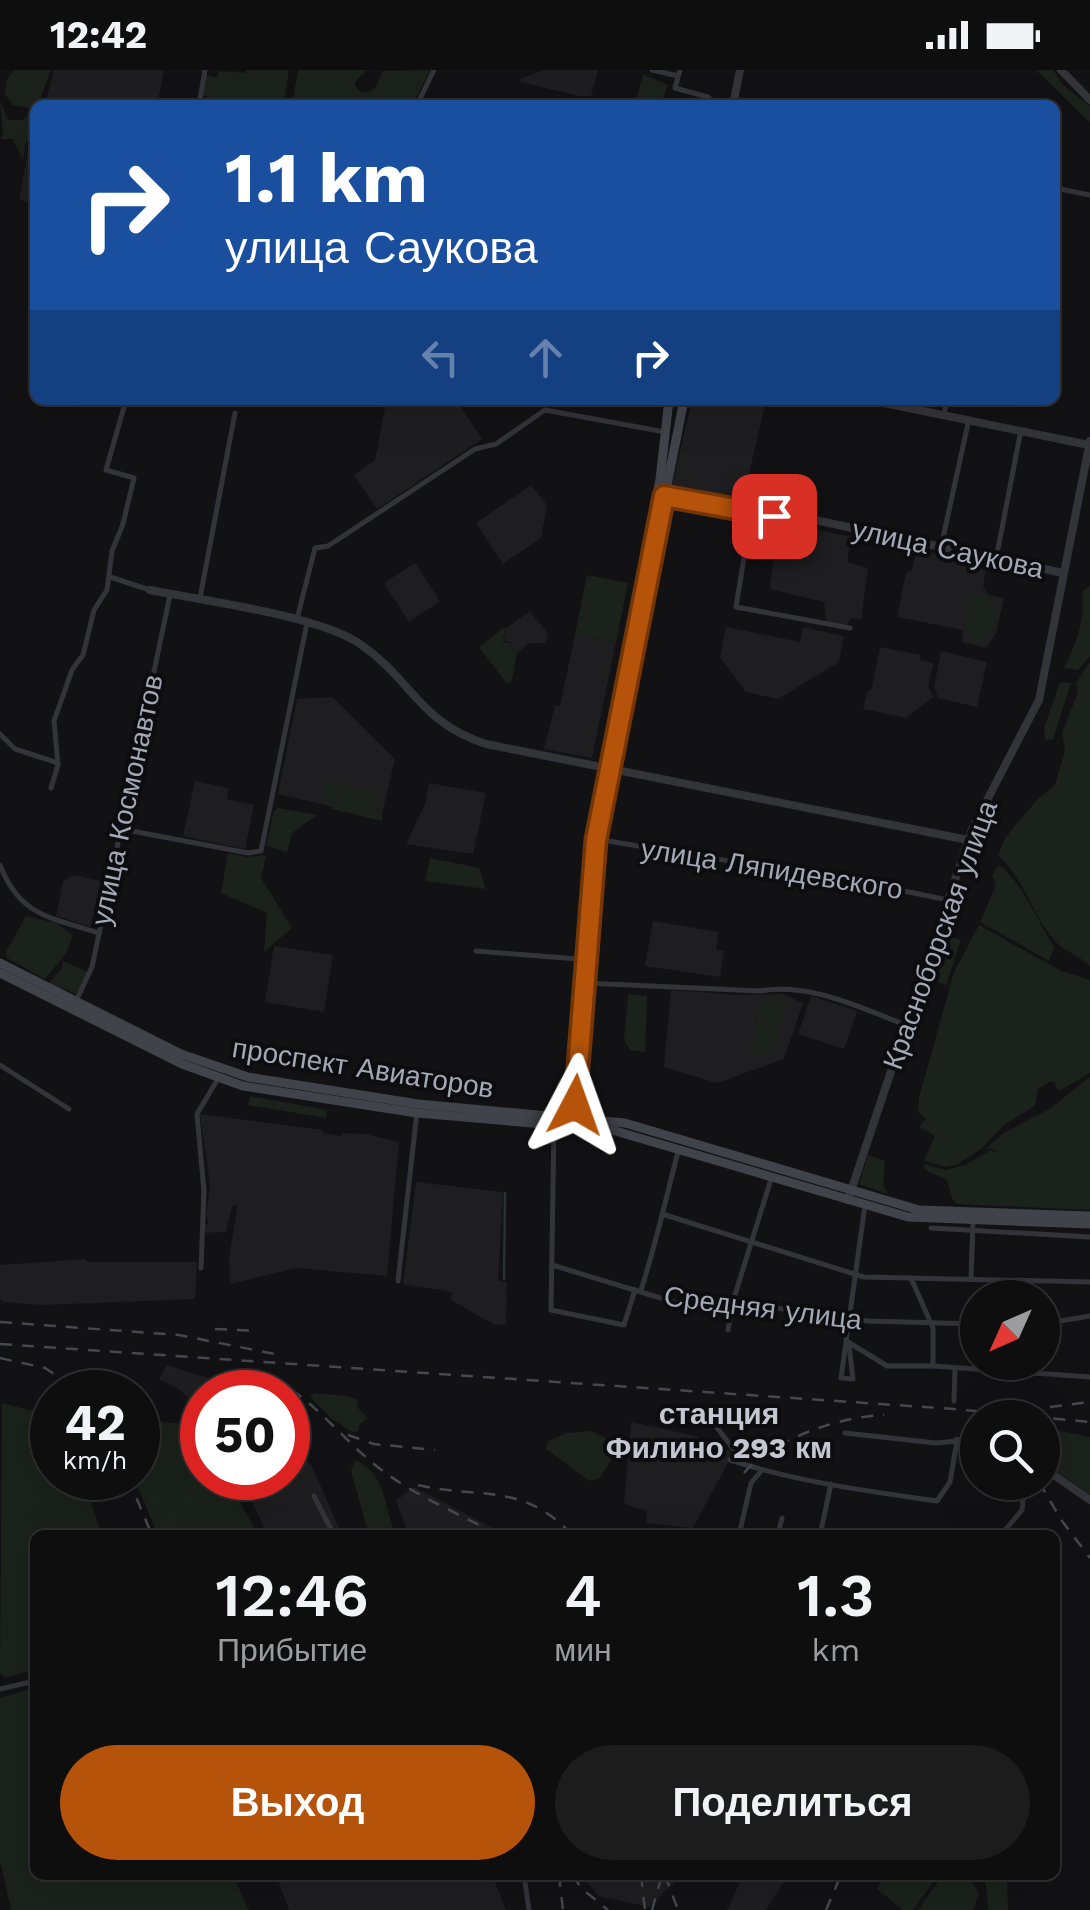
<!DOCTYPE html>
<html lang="ru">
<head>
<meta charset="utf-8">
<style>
  body { margin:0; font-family:"Work Sans",sans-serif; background:#1c1c1d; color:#f1f3f6; height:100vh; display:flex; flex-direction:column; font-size:38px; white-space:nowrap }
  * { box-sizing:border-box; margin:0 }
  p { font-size:32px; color:#9b9c9e }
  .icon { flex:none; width:55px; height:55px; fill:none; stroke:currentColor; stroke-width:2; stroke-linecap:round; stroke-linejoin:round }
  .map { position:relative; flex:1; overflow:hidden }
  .details { position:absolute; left:30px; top:1460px; width:1030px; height:350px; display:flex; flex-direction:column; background:#0e0e0f; border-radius:15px; box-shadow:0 10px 40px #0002,0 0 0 2px #2e2e2f }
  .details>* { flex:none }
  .hud { position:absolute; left:30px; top:30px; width:1030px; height:305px; border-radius:15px; box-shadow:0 10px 40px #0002,0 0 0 2px #2e2e2f; background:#1a4fa0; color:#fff; overflow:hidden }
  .needle { width:65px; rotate:225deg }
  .controls { position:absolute; left:960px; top:1210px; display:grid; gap:20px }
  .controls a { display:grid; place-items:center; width:100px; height:100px; border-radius:50%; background:#0e0e0f; box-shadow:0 10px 40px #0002,0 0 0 2px #2e2e2f; font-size:50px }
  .speed { position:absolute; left:30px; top:1300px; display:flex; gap:20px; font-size:50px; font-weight:700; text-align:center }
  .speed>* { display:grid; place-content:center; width:130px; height:130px; border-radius:50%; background:#0e0e0f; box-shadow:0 10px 40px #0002,0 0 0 2px #2e2e2f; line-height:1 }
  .speed small { font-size:25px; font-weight:400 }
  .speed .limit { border:15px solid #d22; background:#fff; color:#111 }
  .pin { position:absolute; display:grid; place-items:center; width:85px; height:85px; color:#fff; margin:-42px; border-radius:20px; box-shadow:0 5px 15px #0006 }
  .me { position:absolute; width:110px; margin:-55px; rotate:4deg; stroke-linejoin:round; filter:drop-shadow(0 0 8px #0008) }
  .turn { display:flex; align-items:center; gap:35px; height:210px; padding:0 30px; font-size:45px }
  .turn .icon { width:130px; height:130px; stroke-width:2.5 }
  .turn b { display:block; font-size:70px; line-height:85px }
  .lanes { display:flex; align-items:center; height:95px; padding:0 30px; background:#0003; justify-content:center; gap:50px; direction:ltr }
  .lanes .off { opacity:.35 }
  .eta { display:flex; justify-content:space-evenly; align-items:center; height:170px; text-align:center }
  .eta b { font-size:60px; font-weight:600; line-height:70px }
  .action { display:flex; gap:20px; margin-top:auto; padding:20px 30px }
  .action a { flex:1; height:115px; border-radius:60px; background:#b45309; color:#fff; font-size:40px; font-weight:600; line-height:115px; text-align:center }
  .action a+a { background:#1c1c1d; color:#f1f3f6 }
  .status { display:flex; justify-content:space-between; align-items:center; height:70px; padding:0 50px; background:#0e0e0f; direction:ltr }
  .status svg { height:28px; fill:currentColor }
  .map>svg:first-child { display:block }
  .built { fill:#1e1e21 }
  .green { fill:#1a221b }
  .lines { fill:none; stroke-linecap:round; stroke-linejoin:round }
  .stream { stroke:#273139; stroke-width:2.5 }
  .minor { stroke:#33343a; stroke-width:5 }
  .tertiary { stroke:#33343a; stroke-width:8 }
  .secondary { stroke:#41434a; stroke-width:9 }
  .rail { stroke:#46484f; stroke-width:2.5; stroke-dasharray:12 10; stroke-linecap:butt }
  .route-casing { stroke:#753606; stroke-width:25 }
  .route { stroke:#b45309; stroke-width:18 }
  .labels { text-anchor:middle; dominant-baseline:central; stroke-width:8; stroke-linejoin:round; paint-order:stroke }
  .street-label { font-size:28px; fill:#a2a8b6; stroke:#0d0d0f }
  .neighbourhood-label { font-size:30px; font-weight:bold; fill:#c4c7d2; stroke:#0d0d0f }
</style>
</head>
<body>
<div class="status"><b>12:42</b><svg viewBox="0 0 49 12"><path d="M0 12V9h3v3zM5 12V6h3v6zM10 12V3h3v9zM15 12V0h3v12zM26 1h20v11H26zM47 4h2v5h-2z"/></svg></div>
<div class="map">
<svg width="1090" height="1840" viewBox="0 0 1090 1840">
  <rect width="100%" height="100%" fill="#121214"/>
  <g class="built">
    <polygon points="54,0 164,0 157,35 45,35"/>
    <polygon points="544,0 598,0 591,26 579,26 520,12 521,8"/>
    <polygon points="29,74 35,75 35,134 19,130"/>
    <polygon points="343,330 456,330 482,369 377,439 354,405 375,390 385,338"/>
    <polygon points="692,330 766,330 741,438 670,424"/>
    <polygon points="531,415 547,435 541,468 503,494 476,453"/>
    <polygon points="785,453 851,467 847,492 868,498 861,550 852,548 846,555 826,551 824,532 770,519 776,462"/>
    <polygon points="916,480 987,492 983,518 989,525 1004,528 996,563 986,578 962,572 963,560 897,547 906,503 912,500"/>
    <polygon points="415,493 440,531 409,552 384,513"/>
    <polygon points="530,541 548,564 545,573 529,573 517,583 509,572 504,571 505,559"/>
    <polygon points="726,557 800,572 803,557 844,566 839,592 778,629 746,622 720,587"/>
    <polygon points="575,565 616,572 592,688 544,679 555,636 560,636"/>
    <polygon points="880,577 920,585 920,590 934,593 928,616 933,627 906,648 863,639 867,622 872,618"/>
    <polygon points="941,581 987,592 977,637 938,628 934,617"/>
    <polygon points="332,627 395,689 381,748 278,724 297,629"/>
    <polygon points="195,711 229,718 227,729 254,735 245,779 183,766"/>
    <polygon points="429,713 486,723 473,784 406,774 425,734"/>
    <polygon points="74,805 101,811 91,857 56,846 63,811"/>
    <polygon points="653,851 719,862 716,880 724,881 720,907 645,896"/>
    <polygon points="274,876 333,885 324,942 265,932"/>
    <polygon points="671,920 737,925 783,924 803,933 784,989 717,1013 664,997"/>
    <polygon points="811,926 857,941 844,979 798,964"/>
    <polygon points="200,1044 322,1060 323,1063 341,1066 342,1063 365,1064 399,1072 387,1206 297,1198 230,1214 229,1188 238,1134 232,1137 226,1162 205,1163 205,1155 209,1154 206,1146 210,1115"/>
    <polygon points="416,1112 503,1122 498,1211 507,1212 506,1254 495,1255 451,1230 452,1222 403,1214"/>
    <polygon points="86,1189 87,1192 197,1192 195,1229 42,1235 4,1232 0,1229 0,1195"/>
    <polygon points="167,1295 217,1311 234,1322 202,1322 202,1340 180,1320 159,1309"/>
    <polygon points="631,1352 696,1366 733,1383 693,1458 646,1453 647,1441 624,1434"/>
    <polygon points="288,1372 312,1396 342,1465 267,1465 242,1408 288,1408"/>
    <polygon points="414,1417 426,1423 506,1465 409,1465 396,1431"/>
    <polygon points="276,1805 492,1805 506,1840 289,1840"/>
    <polygon points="582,1805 676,1805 674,1813 649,1837 598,1826"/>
    <polygon points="731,1805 788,1805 766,1840 727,1840 740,1812"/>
  </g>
  <g class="green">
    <polygon points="14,0 51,0 40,29 28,38 13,35 5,24 6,11"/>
    <polygon points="247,0 289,0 284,35 210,35 210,29 203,25 206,5 217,8 219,1 245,3"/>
    <path d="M298,0H368L356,10L355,15L361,22C379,22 377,12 383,1L430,0L413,35H296L293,28Z"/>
    <polygon points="1036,0 1053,0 1063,15 1090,36 1090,53"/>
    <polygon points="643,4 668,15 660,35 635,35"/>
    <polygon points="0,32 8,50 22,50 35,41 33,72 26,72 23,90 13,69 0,69 3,63"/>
    <polygon points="587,505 628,513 616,572 575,565"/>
    <path d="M1090,516V586L1078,600L1064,598C1077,572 1085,551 1082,522Z"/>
    <polygon points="969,522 990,527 997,539 992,563 981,569 980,574 971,573 972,567 963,555"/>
    <polygon points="505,557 503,572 509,573 517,583 512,610 507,614 479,577"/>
    <path d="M1090,592V896C1080,886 1066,882 1057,873C1032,848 1026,809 998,786L1005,768L1037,730L1055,715L1065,681L1062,663L1078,622L1076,613Z"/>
    <polygon points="1060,612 1071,613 1053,669 1045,671 1044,658"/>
    <polygon points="327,710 379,724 373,743 383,746 382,751 332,739 333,734 346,736 322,729"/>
    <polygon points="278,738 317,745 292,763 287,782 266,775 274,741"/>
    <polygon points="228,783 247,787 266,785 261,808 292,858 264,882 267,843 221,823"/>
    <polygon points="430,788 479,798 486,819 425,811"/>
    <path d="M998,795C1019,806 1040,855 1054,877L1049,891L980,852L996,815L992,806Z"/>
    <polygon points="26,846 56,853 73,865 66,883 45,909 7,888 6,882"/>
    <polygon points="979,855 1061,901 1090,910 1090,1003 1059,1021 1054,1012 1049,1012 1038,1019 1035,1036 1004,1055 982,1078 958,1094 946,1097 924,1091 935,1066 919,1057 926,1049 918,1042 919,1028 954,902"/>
    <polygon points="943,864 961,870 946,915 928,909"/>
    <polygon points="63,891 88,902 85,914 76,924 49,913 62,898"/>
    <polygon points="628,924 647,926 645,982 630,980 624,970"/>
    <polygon points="773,927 785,935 772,982 759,987 750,976 762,935"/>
    <polygon points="1090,1007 1090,1140 957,1134 952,1128 947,1110 925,1100 923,1094 946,1100 965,1095 991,1080 1001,1084 991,1078 984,1080 1004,1063 1051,1038"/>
    <polygon points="250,1026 327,1040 326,1048 248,1035"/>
    <polygon points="868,1085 885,1091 883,1114 888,1124 859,1114"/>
    <path d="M314,1323C328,1325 346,1324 358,1330L357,1337L368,1348L359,1355L358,1361L353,1362L332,1349L310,1327Z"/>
    <polygon points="2,1333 52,1346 52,1408 83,1408 102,1465 35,1465 35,1599 5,1608 0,1603"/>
    <polygon points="138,1348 194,1356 202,1369 202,1408 227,1408 258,1465 158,1465 134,1408 138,1408"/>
    <polygon points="1042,1357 1090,1367 1090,1425 1043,1392"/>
    <polygon points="591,1361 610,1370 611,1390 600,1408 590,1411 546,1379 548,1371 566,1363"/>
    <path d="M355,1390C388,1404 383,1438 396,1465H369L351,1401Z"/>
    <polygon points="35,1618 35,1805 233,1805 249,1840 11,1840 0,1791 0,1628"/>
    <polygon points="884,1805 938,1805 913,1840 903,1840 877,1819"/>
    <polygon points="943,1805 968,1805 979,1824 973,1840 918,1840"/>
    <polygon points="985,1805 1007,1805 1008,1840 988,1840"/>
  </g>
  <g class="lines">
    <polyline class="stream" points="504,1209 505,1123"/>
    <g class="minor">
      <polyline points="652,0 678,6"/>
      <polyline points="680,0 675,18 708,27 717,35"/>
      <polyline points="199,35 205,0"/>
      <polyline points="417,35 434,0"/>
      <polyline points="1055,118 1090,125"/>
      <polyline points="944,344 947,330"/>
      <polyline points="766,446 759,468 746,475 736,537 850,558"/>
      <polyline points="941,477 969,349"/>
      <polyline points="996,489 1021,360"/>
      <polyline points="110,507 150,520"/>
      <polyline points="200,528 235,343"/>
      <polyline points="297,549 315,478 328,476 475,379 496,374 545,340 665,362"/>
      <polyline points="0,664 15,679 58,693"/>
      <polyline points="51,718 58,695 54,651 72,600 83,585 94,540 107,520 112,481 123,454 134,408 106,400 126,330"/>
      <polyline points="121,759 248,783 261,781 307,553"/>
      <polyline points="596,769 875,815 948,830"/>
      <path d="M0,795C20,847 51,847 98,863"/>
      <polyline points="476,881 578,889"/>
      <path d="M585,913L760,921C809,912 861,938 906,955"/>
      <polyline points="77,929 92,897 170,525"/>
      <polyline points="0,995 69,1039"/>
      <polyline points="554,1055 551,1240 624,1255 635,1220"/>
      <polyline points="662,1144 864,1207 1090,1212"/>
      <polyline points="931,1158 1090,1167"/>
      <polyline points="552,1195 677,1233 762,1236 868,1251 978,1254"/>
      <polyline points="201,1198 204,1121 197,1044 219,1007"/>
      <polyline points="911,1208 933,1258 933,1296"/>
      <polyline points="971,1208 973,1151"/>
      <polyline points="398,1211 417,1042"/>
      <path d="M641,1220C656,1174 666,1128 678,1082"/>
      <polyline points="1023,1228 1024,1211"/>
      <polyline points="1042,1254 1090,1246"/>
      <polyline points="728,1260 734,1228 772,1106"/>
      <polyline points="848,1272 887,1296 933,1296 1090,1307"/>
      <polyline points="849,1275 853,1309 841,1308 865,1135"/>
      <polyline points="954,1331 955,1299"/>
      <path d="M705,1343C709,1347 741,1388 743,1394"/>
      <path d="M730,1390C797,1412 868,1421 937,1431L950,1412L957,1371L936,1373L845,1363"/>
      <polyline points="314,1426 334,1465"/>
      <polyline points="739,1465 751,1413 762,1400"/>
      <polyline points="778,1465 782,1448"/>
      <polyline points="820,1465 831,1414"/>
      <polyline points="1001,1465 1022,1440 1025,1412"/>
      <polyline points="0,1619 35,1611"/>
      <polyline points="524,1805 529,1840"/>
    </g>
    <g class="tertiary">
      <polyline points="1061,0 1090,30"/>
      <polyline points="733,35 740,0"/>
      <polyline points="869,330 1089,375"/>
      <polyline points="661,425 751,443 801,447 1063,503"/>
      <path d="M150,520C204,531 317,545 360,574C412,609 418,652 486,674L968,770"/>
      <polyline points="848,1130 972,759 1039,630 1090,371"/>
      <polyline points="957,1371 978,1375"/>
      <polyline points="1042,1397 1090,1430"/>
    </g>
    <g class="secondary">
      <polyline points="0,893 181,984 248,1007 418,1034 625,1053 919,1140 1090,1146"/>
      <polyline points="0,903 182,994 243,1016 417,1043 612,1060 908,1147 1090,1154"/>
      <polyline points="566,1053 589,770 660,409 669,330"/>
      <polyline points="574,1054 596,769 684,330"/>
    </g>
    <g class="rail">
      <polyline points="0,1252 179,1265 280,1285"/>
      <polyline points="215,1259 257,1261"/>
      <polyline points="0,1274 954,1339 1090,1352"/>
      <polyline points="0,1288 45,1298 81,1322"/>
      <path d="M252,1301C305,1315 337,1366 379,1398C415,1426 459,1444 499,1465"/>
      <polyline points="1050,1337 1090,1332"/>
      <polyline points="348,1365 374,1374 435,1380"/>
      <path d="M744,1403C772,1369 842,1346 884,1345"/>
      <polyline points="128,1408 152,1465"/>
      <polyline points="1039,1412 1062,1451 1090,1488"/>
      <path d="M418,1415C477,1429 524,1412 572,1465"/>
      <polyline points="559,1805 563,1840"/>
      <polyline points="573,1805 581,1818 608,1840"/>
      <polyline points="641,1805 645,1840"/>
      <polyline points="665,1805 678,1840"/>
      <polyline points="652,1840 662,1805"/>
      <polyline points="826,1840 841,1805"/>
    </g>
  </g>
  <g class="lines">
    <defs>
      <polyline id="route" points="575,1035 596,770 664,426 774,446"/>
    </defs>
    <use href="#route" class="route-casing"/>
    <use href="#route" class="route"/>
  </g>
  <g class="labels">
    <g class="street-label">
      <text transform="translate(948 479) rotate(12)">улица Саукова</text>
      <text transform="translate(127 730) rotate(-78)">улица Космонавтов</text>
      <text transform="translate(772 799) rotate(9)">улица Ляпидевского</text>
      <text transform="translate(940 865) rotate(-70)">Красноборская улица</text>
      <text transform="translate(363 998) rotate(9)">проспект Авиаторов</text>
      <text transform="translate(763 1238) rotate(7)">Средняя улица</text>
    </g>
    <g class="neighbourhood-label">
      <text x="719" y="1343">станция<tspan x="719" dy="34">Филино 293 км</tspan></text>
    </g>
  </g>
</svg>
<div class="controls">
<a><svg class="needle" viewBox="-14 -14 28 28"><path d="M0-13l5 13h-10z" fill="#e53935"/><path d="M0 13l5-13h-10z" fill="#9b9c9e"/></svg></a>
<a><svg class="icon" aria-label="search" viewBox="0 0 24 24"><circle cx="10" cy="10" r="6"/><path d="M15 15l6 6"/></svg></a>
</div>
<div class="speed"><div>42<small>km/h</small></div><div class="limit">50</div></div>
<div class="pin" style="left:774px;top:446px;background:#d93025"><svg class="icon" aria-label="arrive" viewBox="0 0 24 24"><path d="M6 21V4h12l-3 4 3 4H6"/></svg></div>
<svg class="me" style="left:575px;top:1035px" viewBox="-20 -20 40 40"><path d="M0-17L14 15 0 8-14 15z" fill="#b45309" stroke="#fff" stroke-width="4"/></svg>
<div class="hud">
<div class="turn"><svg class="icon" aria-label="right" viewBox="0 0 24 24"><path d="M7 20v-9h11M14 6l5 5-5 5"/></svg><div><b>1.1 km</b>улица Саукова</div></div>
<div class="lanes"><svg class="icon off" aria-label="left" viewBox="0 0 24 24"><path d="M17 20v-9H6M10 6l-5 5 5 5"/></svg><svg class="icon off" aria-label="ahead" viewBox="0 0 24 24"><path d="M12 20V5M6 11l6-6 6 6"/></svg><svg class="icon" aria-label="right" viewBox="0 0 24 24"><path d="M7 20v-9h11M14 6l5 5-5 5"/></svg></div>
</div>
<section class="details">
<div class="eta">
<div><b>12:46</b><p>Прибытие</p></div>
<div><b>4</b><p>мин</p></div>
<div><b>1.3</b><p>km</p></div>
</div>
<div class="action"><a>Выход</a><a>Поделиться</a></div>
</section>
</div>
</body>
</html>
